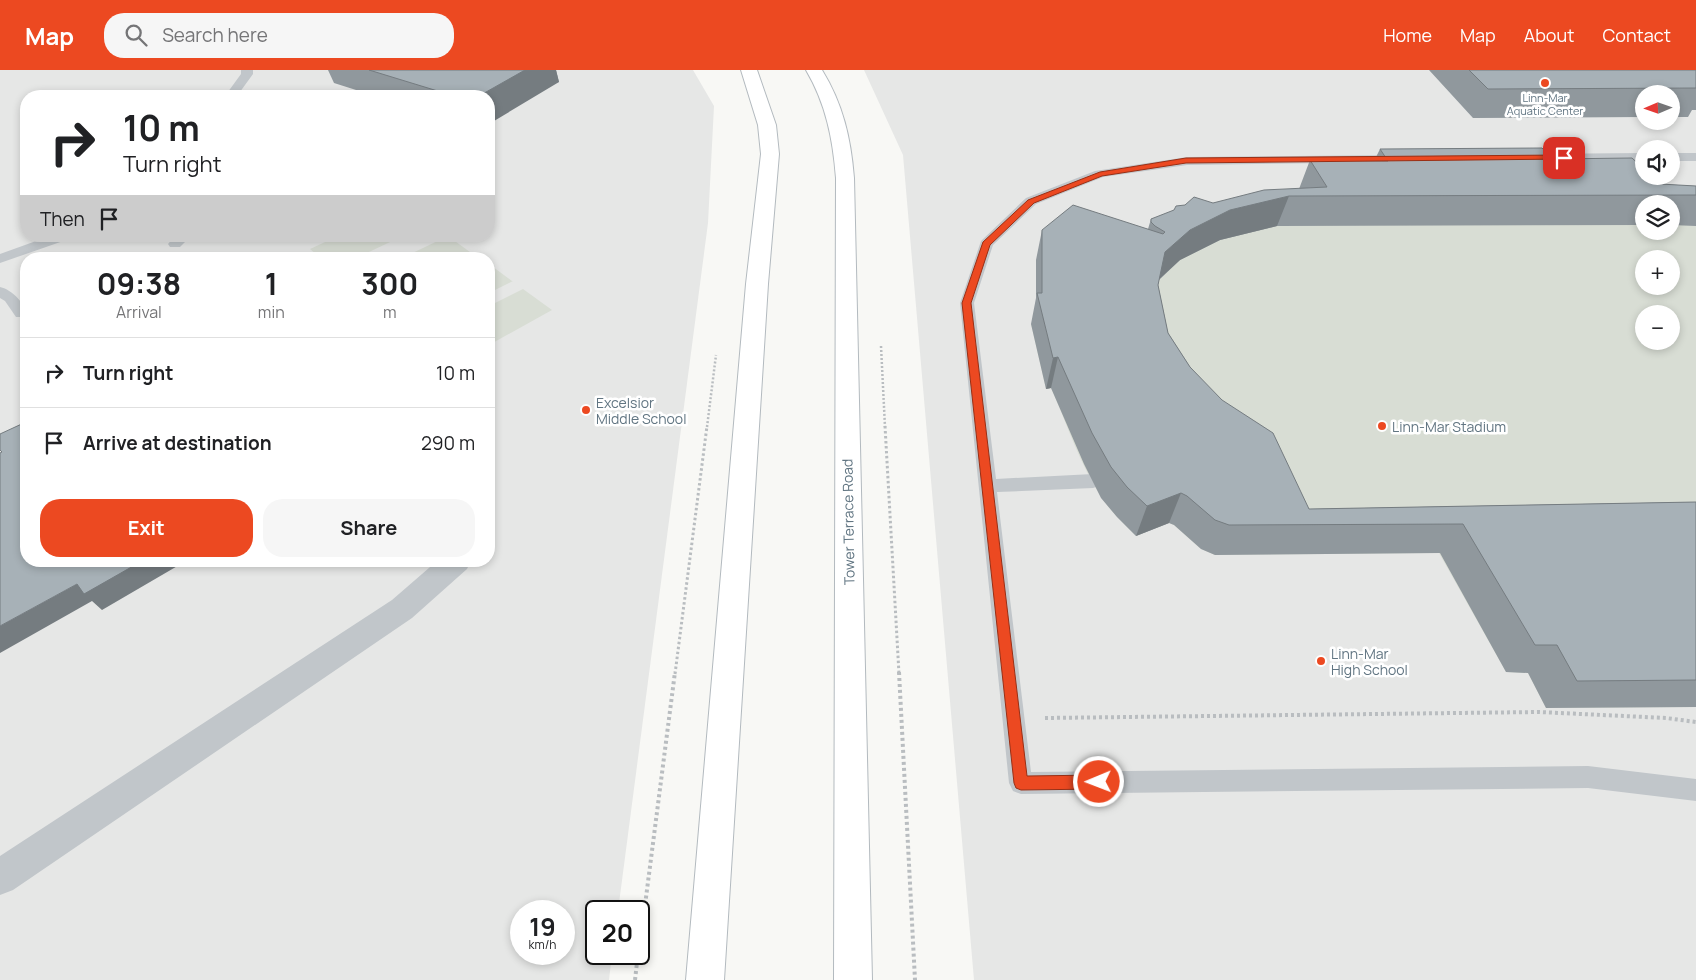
<!DOCTYPE html>
<html lang="en">
<head>
<meta charset="utf-8">
<style>
  body { margin:0; font-family:Manrope,sans-serif; background:#f6f6f6; color:#202124; height:100vh; display:flex; flex-direction:column; font-size:19px; white-space:nowrap }
  * { box-sizing:border-box; margin:0 }
  p { font-size:16px; color:#757577 }
  .icon { flex:none; width:28px; height:28px; fill:none; stroke:currentColor; stroke-width:2; stroke-linecap:round; stroke-linejoin:round }
  .map { position:relative; flex:1; overflow:hidden }
  .drawer { position:absolute; left:20px; top:182px; width:475px; height:315px; display:flex; flex-direction:column; background:#fff; border-radius:20px; box-shadow:0 2px 8px #0003 }
  .drawer>* { flex:none }
  .hud { position:absolute; left:20px; top:20px; width:475px; height:152px; border-radius:20px; box-shadow:0 2px 8px #0003; background:#fff; color:#202124; overflow:hidden }
  .needle { width:32px; rotate:268deg }
  .tools { position:absolute; left:1635px; top:15px; display:grid; gap:10px }
  .tools a { display:grid; place-items:center; width:45px; height:45px; border-radius:50%; background:#fff; box-shadow:0 2px 8px #0003; font-size:25px }
  .speed { position:absolute; left:510px; top:830px; display:flex; gap:10px; font-size:25px; font-weight:700; text-align:center }
  .speed>* { display:grid; place-content:center; width:65px; height:65px; border-radius:50%; background:#fff; box-shadow:0 2px 8px #0003; line-height:1 }
  .speed small { font-size:12px; font-weight:400 }
  .speed .limit { border:2px solid #111; border-radius:8px; background:#fff; color:#111 }
  .pin { position:absolute; display:grid; place-items:center; width:42px; height:42px; color:#fff; margin:-21px; border-radius:10px; box-shadow:0 2px 8px #0006 }
  .me { position:absolute; width:55px; margin:-28px; rotate:269deg; stroke-linejoin:round; filter:drop-shadow(0 0 4px #0008) }
  .turn { display:flex; align-items:center; gap:18px; height:105px; padding:0 20px; font-size:22px }
  .turn .icon { width:65px; height:65px; stroke-width:2.5 }
  .turn b { display:block; font-size:35px; line-height:42px }
  .then { display:flex; align-items:center; height:48px; padding:0 20px; background:#0003; gap:10px; font-size:19px }
  .eta { display:flex; justify-content:space-evenly; align-items:center; height:85px; text-align:center }
  .eta b { font-size:30px; font-weight:700; line-height:35px }
  .action { display:flex; gap:10px; margin-top:auto; padding:10px 20px }
  .action a { flex:1; height:58px; border-radius:20px; background:#ec4921; color:#fff; font-size:20px; font-weight:700; line-height:58px; text-align:center }
  .action a+a { background:#f6f6f6; color:#202124 }
  ul { padding:0; list-style:none }
  li { display:flex; align-items:center; gap:15px; height:70px; padding:0 20px; border-top:1px solid #e0e0e0 }
  li div { flex:1 }
  li b { display:block; font-size:19px }
  li em { font-style:normal }
  header { display:flex; align-items:center; gap:30px; box-sizing:border-box; height:70px; padding:0 25px; background:#ec4921; color:#fff }
  header strong { font-size:24px }
  nav { display:flex; gap:28px; margin-inline-start:auto; font-size:18px }
  .search { width:350px; height:45px; background:#f6f6f6; display:flex; align-items:center; gap:12px; box-sizing:border-box; padding:0 18px; border-radius:20px; color:#757577; font-size:19px }
  .map>svg:first-child { display:block }
  .built { fill:#e6e7e6; fill-rule:evenodd }
  .green { fill:#d8ddd4; fill-rule:evenodd }
  .lines { fill:none; stroke-linecap:round; stroke-linejoin:round }
  .secondary-casing { stroke:#b3babf; stroke-width:2 }
  .path-far2 { stroke:#b9bdc0; stroke-width:2.5; stroke-dasharray:2 2; stroke-linecap:butt }
  .path-far1 { stroke:#b9bdc0; stroke-width:3; stroke-dasharray:2.5 2.5; stroke-linecap:butt }
  .path { stroke:#b9bdc0; stroke-width:4; stroke-dasharray:3 3; stroke-linecap:butt }
  .lane { fill:#c1c6ca; fill-rule:evenodd }
  .street { fill:#c1c6ca; fill-rule:evenodd }
  .secondary { fill:#fff; fill-rule:evenodd }
  .wall { fill:#90989d }
  .shaded-wall { fill:#757c80 }
  .building { fill:#a7b1b7; stroke:#757c80 }
  .route { fill:#ec4921; stroke:#992f15 }
  .poi-dot { fill:#ec4921; stroke:#fff; stroke-width:2 }
  .labels { text-anchor:middle; dominant-baseline:central; stroke-width:5; stroke-linejoin:round; paint-order:stroke }
  .far-poi-label { font-size:11px; fill:#617582; stroke:#fff }
  .poi-label { font-size:14px; fill:#617582; stroke:#fff; text-anchor:start }
  .street-label { font-size:14px; fill:#617582; stroke:#fff }
</style>
</head>
<body>
<header>
<strong>Map</strong>
<div class="search"><svg class="icon" aria-label="search" viewBox="0 0 24 24"><circle cx="10" cy="10" r="6"/><path d="M15 15l6 6"/></svg>Search here</div>
<nav><a>Home</a><a>Map</a><a>About</a><a>Contact</a></nav>
</header>
<div class="map">
<svg width="1696" height="910" viewBox="0 0 1696 910">
  <rect width="100%" height="100%" fill="#f8f8f5"/>
  <g class="built">
    <path d="M0,0H693L714,36L708,153L618,841H596V884H612L609,910H0ZM26,26H489V166H26ZM26,189H489V491H26ZM521,841H564V884H521Z"/>
    <path d="M864,0H1696V910H974L903,85ZM1644,24H1671V51H1644ZM1644,79H1671V106H1644ZM1644,134H1671V161H1644ZM1644,189H1671V216H1644ZM1644,244H1671V271H1644Z"/>
  </g>
  <g class="green">
    <path d="M1644,144V161H1671V145L1696,147V637L1546,638L1528,603L1506,602L1439,483L1215,485L1201,479L1174,455L1169,453L1136,466C1124,454 1111,442 1102,428C1080,395 1067,354 1051,318L1046,319L1031,254L1036,253V190L1218,158ZM1644,189H1671V216H1644ZM1644,244H1671V271H1644Z"/>
    <polygon points="338,166 403,166 354,189 322,189 310,179"/>
    <polygon points="448,166 474,185 467,189 400,189"/>
    <polygon points="489,194 512,211 513,211 489,223"/>
    <polygon points="523,219 552,240 489,275 489,236"/>
  </g>
  <g class="lines">
    <defs>
      <g id="secondary">
        <polygon points="741,0 757,0 776,55 779,84 768,214 724,910 686,910 746,214 761,84 758,55"/>
        <path d="M806,0H822C843,34 851,69 854,108L872,910H834L836,108C833,69 826,34 806,0Z"/>
      </g>
    </defs>
    <use href="#secondary" class="secondary-casing"/>
    <g class="path-far2">
      <polyline points="881,276 885,357"/>
      <polyline points="707,357 716,285"/>
    </g>
    <g class="path-far1">
      <polyline points="885,356 899,604"/>
      <polyline points="675,604 707,356"/>
    </g>
    <g class="path">
      <polyline points="899,602 915,910"/>
      <polyline points="1045,648 1539,642 1666,648 1696,652"/>
      <polyline points="639,882 675,602"/>
      <polyline points="635,910 638,884"/>
    </g>
    <g class="lane">
      <polygon points="241,0 253,0 253,4 237,26 225,26 241,4"/>
      <polygon points="1644,83 1644,91 1528,92 1522,88 1528,84"/>
      <rect x="1671" y="83" width="25" height="8"/>
      <polygon points="1400,85 1406,89 1404,92 1187,95 1103,107 1036,134 993,175 974,233 996,409 1093,404 1099,406 1102,411 1099,416 1093,418 997,422 1031,702 1588,696 1696,709 1696,731 1588,718 1021,724 1013,721 1009,713 960,233 981,171 1026,128 1095,101 1187,87"/>
      <polygon points="50,166 71,166 69,169 0,193 0,184"/>
      <polygon points="175,166 191,166 180,177 170,177 168,174"/>
      <path d="M0,217C13,220 26,234 26,247H16L5,231L0,228Z"/>
    </g>
    <polygon class="street" points="437,491 471,491 467,499 412,548 13,820 0,825 0,786 392,530"/>
    <use href="#secondary" class="secondary"/>
  </g>
  <g class="wall">
    <polygon points="328,0 556,0 559,12 489,26 375,26 334,13"/>
    <polygon points="1429,0 1696,0 1696,40 1692,40 1688,47 1671,47 1671,24 1644,24 1644,47 1473,48"/>
    <polygon points="1380,79 1553,89 1660,114 1696,116 1696,156 1671,155 1671,134 1644,134 1644,155 1277,156 1220,170 1180,190 1159,210 1158,215 1168,263 1190,297 1309,439 1696,432 1696,637 1546,638 1528,603 1506,602 1440,483 1215,485 1201,479 1174,455 1169,453 1136,466 1117,447 1101,428 1084,394 1051,318 1046,319 1031,254 1036,228 1036,190 1042,160 1148,159 1151,149 1213,133 1299,119 1310,90 1374,91"/>
  </g>
  <g class="shaded-wall">
    <polygon points="525,0 556,0 559,12 489,54 489,26 479,26"/>
    <polygon points="1289,126 1277,156 1220,170 1180,190 1156,212 1165,182 1190,160 1230,140"/>
    <polygon points="1058,287 1051,318 1046,319 1053,288"/>
    <polygon points="1181,423 1169,453 1136,466 1147,436"/>
    <polygon points="142,491 186,491 102,540 92,531 0,583 0,556 77,514"/>
  </g>
  <g class="building">
    <polygon points="369,0 525,0 479,26 454,26"/>
    <polygon points="1469,0 1696,0 1696,18 1488,19"/>
    <polygon points="1542,78 1553,89 1632,88 1644,99 1644,106 1651,106 1660,114 1696,116 1696,125 1289,126 1230,140 1190,160 1165,182 1158,215 1168,263 1190,297 1222,330 1273,363 1309,439 1696,432 1696,610 1577,611 1557,575 1535,575 1463,454 1229,455 1215,450 1187,426 1181,423 1147,436 1127,417 1111,397 1092,363 1058,287 1053,288 1037,223 1042,223 1042,160 1073,135 1163,164 1165,162 1155,156 1151,152 1151,149 1174,140 1176,136 1185,135 1194,127 1213,133 1264,120 1327,117 1310,90 1388,91 1380,79"/>
    <polygon points="26,352 26,491 142,491 84,524 77,514 0,556 0,383 2,382 0,380 0,364"/>
  </g>
  <polygon class="route" points="1564,85 1568,88 1567,89 1186,93 1102,106 1034,133 990,175 971,233 1027,706 1099,705 1104,707 1106,712 1104,717 1099,719 1021,720 1016,718 1014,713 962,233 983,172 1028,130 1100,102 1186,88"/>
  <g class="poi-dot">
    <circle cx="1545" cy="13" r="5"/>
    <circle cx="586" cy="340" r="5"/>
    <circle cx="1382" cy="356" r="5"/>
    <circle cx="1321" cy="591" r="5"/>
  </g>
  <g class="labels">
    <g class="far-poi-label">
      <text x="1545" y="27">Linn-Mar<tspan x="1545" dy="13">Aquatic Center</tspan></text>
    </g>
    <g class="poi-label">
      <text x="596" y="332">Excelsior<tspan x="596" dy="16">Middle School</tspan></text>
      <text x="1392" y="356">Linn-Mar Stadium</text>
      <text x="1331" y="583">Linn-Mar<tspan x="1331" dy="16">High School</tspan></text>
    </g>
    <g class="street-label">
      <text transform="translate(848 452) rotate(-91)">Tower Terrace Road</text>
    </g>
  </g>
</svg>
<div class="tools">
<a><svg class="needle" viewBox="-14 -14 28 28"><path d="M0-13l5 13h-10z" fill="#e53935"/><path d="M0 13l5-13h-10z" fill="#757577"/></svg></a>
<a><svg class="icon" aria-label="sound" viewBox="0 0 24 24"><path d="M4 9h4l5-4v14l-5-4H4zM17 9q2 3 0 6"/></svg></a>
<a><svg class="icon" aria-label="layers" viewBox="0 0 24 24"><path d="M12 4l9 5-9 5-9-5zM3 14l9 5 9-5"/></svg></a>
<a>+</a>
<a>−</a>
</div>
<div class="speed"><div>19<small>km/h</small></div><div class="limit">20</div></div>
<div class="pin" style="left:1564px;top:88px;background:#d93025"><svg class="icon" aria-label="arrive" viewBox="0 0 24 24"><path d="M6 21V4h12l-3 4 3 4H6"/></svg></div>
<svg class="me" style="left:1099px;top:712px" viewBox="-20 -20 40 40"><circle r="17" fill="#ec4921" stroke="#fff" stroke-width="3"/><path d="M0-11L8 9 0 5-8 9z" fill="#fff"/></svg>
<div class="hud">
<div class="turn"><svg class="icon" aria-label="right" viewBox="0 0 24 24"><path d="M7 20v-9h11M14 6l5 5-5 5"/></svg><div><b>10 m</b>Turn right</div></div>
<div class="then">Then<svg class="icon" aria-label="arrive" viewBox="0 0 24 24"><path d="M6 21V4h12l-3 4 3 4H6"/></svg></div>
</div>
<section class="drawer">
<div class="eta">
<div><b>09:38</b><p>Arrival</p></div>
<div><b>1</b><p>min</p></div>
<div><b>300</b><p>m</p></div>
</div>
<ul>
<li><svg class="icon" aria-label="right" viewBox="0 0 24 24"><path d="M7 20v-9h11M14 6l5 5-5 5"/></svg><div><b>Turn right</b></div><em>10 m</em></li>
<li><svg class="icon" aria-label="arrive" viewBox="0 0 24 24"><path d="M6 21V4h12l-3 4 3 4H6"/></svg><div><b>Arrive at destination</b></div><em>290 m</em></li>
</ul>
<div class="action"><a>Exit</a><a>Share</a></div>
</section>
</div>
</body>
</html>
